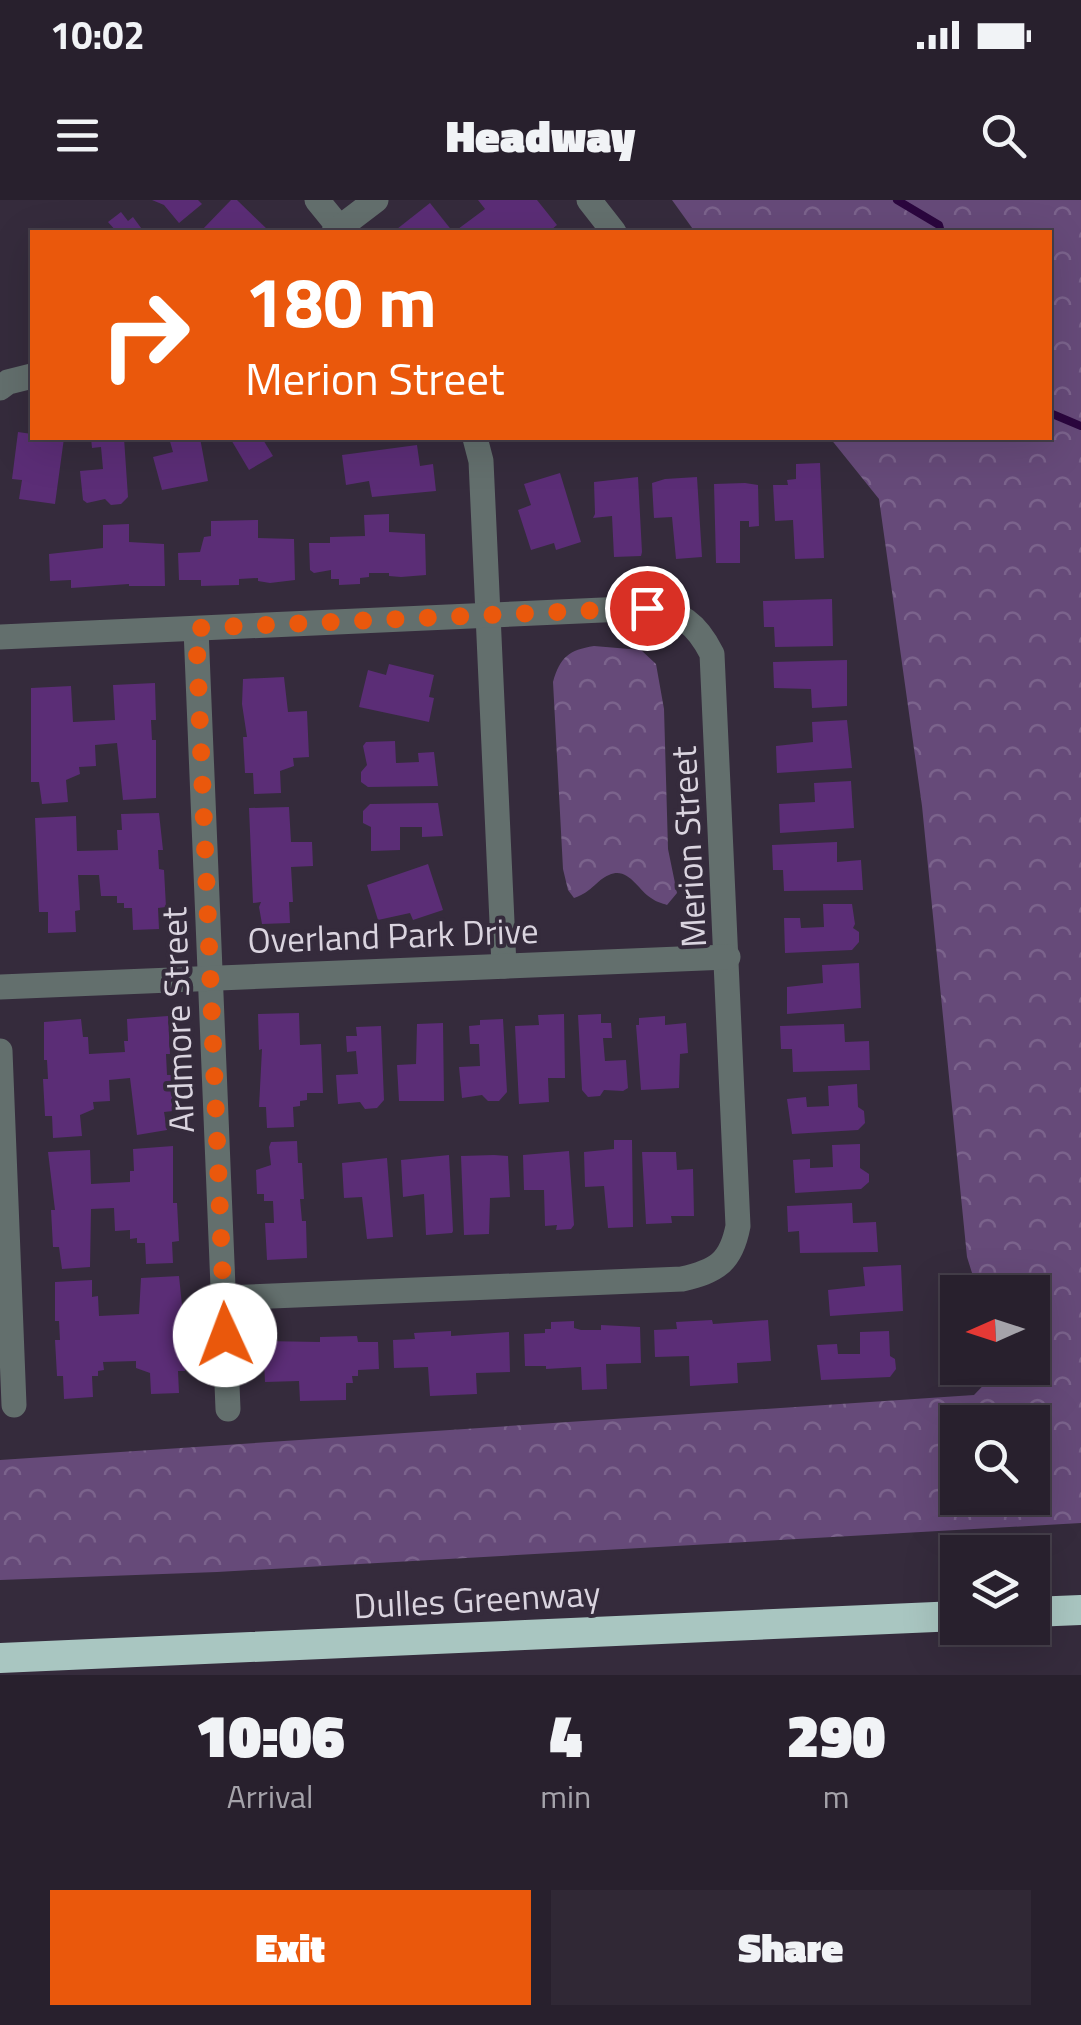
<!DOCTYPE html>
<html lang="en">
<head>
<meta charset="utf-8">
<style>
  body { margin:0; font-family:"Titillium Web",sans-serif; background:#302835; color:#f1f3f6; height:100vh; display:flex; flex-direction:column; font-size:38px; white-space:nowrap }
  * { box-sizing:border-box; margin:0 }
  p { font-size:32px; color:#a5a3aa }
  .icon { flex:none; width:55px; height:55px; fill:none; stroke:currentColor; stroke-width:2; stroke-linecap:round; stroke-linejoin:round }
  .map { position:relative; height:1475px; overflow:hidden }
  .drawer { display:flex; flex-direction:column; background:#28202d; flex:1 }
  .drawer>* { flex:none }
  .top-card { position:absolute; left:30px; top:30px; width:1022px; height:210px; border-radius:0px; box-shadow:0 10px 40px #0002,0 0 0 2px #443e49; background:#ea580c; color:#fff; overflow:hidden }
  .needle { width:65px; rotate:267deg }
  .fabs { position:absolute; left:940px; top:1075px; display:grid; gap:20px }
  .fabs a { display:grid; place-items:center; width:110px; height:110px; border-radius:0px; background:#28202d; box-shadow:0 10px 40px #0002,0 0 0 2px #443e49; font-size:50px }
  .pin { position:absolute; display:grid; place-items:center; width:85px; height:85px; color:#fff; margin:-42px; border:5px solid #fff; border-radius:50%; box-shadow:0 2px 10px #0007 }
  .me { position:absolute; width:110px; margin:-55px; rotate:358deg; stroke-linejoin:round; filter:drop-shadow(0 0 8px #0008) }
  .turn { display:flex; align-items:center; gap:35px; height:210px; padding:0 50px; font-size:45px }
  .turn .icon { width:130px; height:130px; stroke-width:2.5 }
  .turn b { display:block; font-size:70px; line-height:85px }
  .eta { display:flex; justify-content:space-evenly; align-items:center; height:170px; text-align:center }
  .eta b { font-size:60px; font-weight:800; line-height:70px }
  .action { display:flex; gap:20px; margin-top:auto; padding:20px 50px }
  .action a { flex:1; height:115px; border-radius:0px; background:#ea580c; color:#fff; font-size:40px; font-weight:800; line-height:115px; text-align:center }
  .action a+a { background:#302835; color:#f1f3f6 }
  .status { display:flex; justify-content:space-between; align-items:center; height:70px; padding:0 50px; background:#28202d; direction:ltr }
  .status svg { height:28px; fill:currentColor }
  header { display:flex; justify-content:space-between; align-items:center; height:130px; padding:0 50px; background:#28202d; font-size:45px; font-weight:800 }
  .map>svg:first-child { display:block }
  .forest { fill:url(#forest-crowns); fill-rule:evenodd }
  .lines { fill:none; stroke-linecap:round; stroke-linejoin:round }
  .stream { stroke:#2b063e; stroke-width:8 }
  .building { fill:#5b2d76 }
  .minor { stroke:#636f6d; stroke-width:25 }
  .highway { stroke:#a9c6c1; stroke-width:30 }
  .route { stroke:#ea580c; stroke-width:18; stroke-dasharray:0 32.4 }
  .labels { text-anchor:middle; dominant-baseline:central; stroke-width:8; stroke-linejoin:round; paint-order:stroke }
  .street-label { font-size:35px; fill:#dad4df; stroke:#352b3c }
</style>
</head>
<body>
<div class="status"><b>10:02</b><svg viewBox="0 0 49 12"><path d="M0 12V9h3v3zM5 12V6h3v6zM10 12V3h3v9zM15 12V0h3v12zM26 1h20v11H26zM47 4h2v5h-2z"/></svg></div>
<header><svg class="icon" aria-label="menu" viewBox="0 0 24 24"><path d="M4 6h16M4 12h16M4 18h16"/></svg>Headway<svg class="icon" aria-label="search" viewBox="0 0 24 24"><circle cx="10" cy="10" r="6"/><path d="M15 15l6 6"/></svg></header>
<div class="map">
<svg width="1081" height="1475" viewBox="0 0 1081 1475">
  <defs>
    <pattern id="forest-crowns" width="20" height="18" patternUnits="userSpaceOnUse" patternTransform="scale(2.5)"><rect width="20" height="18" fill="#664a79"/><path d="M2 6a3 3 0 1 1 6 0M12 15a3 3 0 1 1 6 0" fill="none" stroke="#7b638c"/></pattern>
  </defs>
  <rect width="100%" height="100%" fill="#352b3c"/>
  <g class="forest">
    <path d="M672,0H1081V1323L217,1372L0,1380V1260L974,1195L1000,1168H1032V1092H978L967,1057L922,606L879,299L830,238H1050V32H695ZM958,1222H1032V1298H958Z"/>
    <path d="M594,446L641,450L656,464L664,509L668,649L677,693L667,705C662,703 656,702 651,698C638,690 628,666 609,675C596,680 594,691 574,698L568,690L563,669L553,482C560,457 569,450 594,446Z"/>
  </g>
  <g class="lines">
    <g class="stream">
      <polyline points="897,0 939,25 941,32"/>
      <polyline points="1050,213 1081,226"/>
    </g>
  </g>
  <g class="building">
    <polygon points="152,0 198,0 202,4 179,23 164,5"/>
    <polygon points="231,0 237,0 269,31 200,32"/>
    <polygon points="478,0 537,0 557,25 551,30 554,32 454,32 485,9"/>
    <polygon points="430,3 453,32 400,32 397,29"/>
    <polygon points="121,12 128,21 133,17 144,32 117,32 108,22"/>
    <polygon points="18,232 32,234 32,238 64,238 55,304 19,299 22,280 12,279"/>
    <polygon points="91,238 124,238 128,297 121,304 111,305 105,299 87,303 83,300 80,271 103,269 101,247 92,248"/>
    <polygon points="169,238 200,238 208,281 162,290 153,257 173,252"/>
    <polygon points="230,238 262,238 273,256 249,270"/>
    <polygon points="417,245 420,266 433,264 436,291 372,297 369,281 346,285 342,255"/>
    <polygon points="820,263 824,358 795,359 793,320 775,321 773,285 788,285 787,280 796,279 796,264"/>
    <polygon points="560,273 581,342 556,350 554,343 531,350 518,310 531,305 524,284"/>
    <polygon points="638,277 642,352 641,356 614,357 612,316 593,318 595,314 594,282"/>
    <polygon points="697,277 702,357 676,359 672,317 654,318 652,283 665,279"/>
    <polygon points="745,283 758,285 759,326 749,327 749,321 740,321 740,363 716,363 714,284"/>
    <polygon points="389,314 389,332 425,334 426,375 401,377 389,376 389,373 369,373 369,377 360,378 360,384 339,385 339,379 331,379 331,370 314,373 310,370 309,343 330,343 330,337 365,336 364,315"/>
    <polygon points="258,320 258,338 294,339 295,380 270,383 258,381 258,378 239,379 239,385 201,386 201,380 179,380 178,353 200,352 204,337 211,336 211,321"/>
    <polygon points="129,324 129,342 164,344 165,386 129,386 129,384 71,388 71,380 50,381 49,354 103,348 103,325"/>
    <polygon points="832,399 833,446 775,447 774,427 764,427 763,401"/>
    <polygon points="847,460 847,506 812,508 811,489 774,488 773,462"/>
    <polygon points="389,464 434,475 429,497 434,498 429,522 359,507 368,470 386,475"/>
    <polygon points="284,477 288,512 307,511 309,557 293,558 294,566 280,571 281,593 254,594 253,573 245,573 243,537 247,537 242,504 243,479"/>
    <polygon points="155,483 156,520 151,520 152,540 156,540 156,598 123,600 117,543 95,545 96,566 79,567 80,574 66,580 68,602 42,604 39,582 31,582 31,488 71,486 73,522 115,520 113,485"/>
    <polygon points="847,520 852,568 777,573 776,546 813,542 812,522"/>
    <polygon points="395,541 396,563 419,562 418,553 434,552 438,586 368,587 361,582 361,572 367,565 363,546 366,542"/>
    <polygon points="851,581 854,628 780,633 779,604 815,602 814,583"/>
    <polygon points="438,603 443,636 422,637 422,627 400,627 400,650 371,651 371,627 363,623 363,611 370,604"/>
    <polygon points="289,607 291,642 312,642 313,666 291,667 293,702 289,702 290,723 262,724 259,707 261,702 253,703 249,608"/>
    <polygon points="159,613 163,650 158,650 159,669 164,670 166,707 158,708 159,729 133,730 132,708 124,708 124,703 117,703 117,696 101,696 99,675 78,675 80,710 75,711 76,732 48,733 48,712 39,712 35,618 76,616 77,651 118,650 117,630 122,630 121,614"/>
    <polygon points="837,642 837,662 861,660 863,690 784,691 783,670 773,670 772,645"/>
    <polygon points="428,664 443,710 413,720 410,713 378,720 367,685"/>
    <polygon points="823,704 852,704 855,724 853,728 859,732 859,742 852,750 785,753 784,718 800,718 801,728 824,727"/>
    <polygon points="859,763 861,808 787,814 787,787 823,783 822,765"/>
    <polygon points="299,813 300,845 321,844 323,893 307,893 307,900 300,901 300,906 293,907 294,927 267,928 266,907 259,907 262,849 259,850 258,814"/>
    <polygon points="564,814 565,878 548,878 549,902 519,904 515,826 539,825 538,815"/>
    <polygon points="601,814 601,823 611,823 612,838 603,838 605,861 626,860 628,888 623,891 604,890 600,896 588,897 582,890 578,815"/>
    <polygon points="168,816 170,854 166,854 167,875 171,875 171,881 177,880 178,903 172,903 173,911 164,912 167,930 137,935 130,878 109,880 110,901 93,902 94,909 80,915 82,936 53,938 52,916 45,916 43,879 48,879 47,860 44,860 44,822 81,819 83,837 88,837 89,854 125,852 124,841 128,841 127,819"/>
    <polygon points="665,816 665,825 686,823 688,853 680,854 679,888 641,890 636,825 639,825 639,818"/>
    <polygon points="503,819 507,892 499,901 488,901 482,895 462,898 459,867 480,866 479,844 470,844 469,826 480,825 480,820"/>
    <polygon points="443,823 444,901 399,901 397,865 416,864 417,824"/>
    <polygon points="844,824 845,842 869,841 870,870 793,872 792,849 781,849 780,826"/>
    <polygon points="381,826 384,900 377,908 365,909 360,902 338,904 336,875 358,874 356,851 347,852 346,836 357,836 356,827"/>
    <polygon points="857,884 858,907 864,911 865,923 858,930 792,934 787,899 806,897 807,907 829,906 828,886"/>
    <polygon points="614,940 632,940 633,1027 608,1028 604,986 585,987 584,952 614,949"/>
    <polygon points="297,941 298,963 302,963 304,999 300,999 302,1021 306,1021 307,1058 267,1060 265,1023 274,1023 273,1001 264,1001 264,994 257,994 256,970 271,965 269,947 271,942"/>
    <polygon points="860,944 860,968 869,974 869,982 861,989 795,993 793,960 810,959 810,968 833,967 832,945"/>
    <polygon points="173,946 173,1003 177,1003 179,1041 172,1042 173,1063 146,1064 145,1043 137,1043 137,1038 130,1039 130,1030 115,1031 114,1008 91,1009 90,1067 62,1069 59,1047 53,1047 51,1010 55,1010 48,952 90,950 91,984 130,982 130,971 134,971 133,949"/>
    <polygon points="569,951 574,1025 571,1029 556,1030 557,1025 545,1026 544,990 524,990 523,955"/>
    <polygon points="642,952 676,952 677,970 693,969 694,1016 671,1016 672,1023 646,1024"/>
    <polygon points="449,955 453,1031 452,1033 426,1035 424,994 403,997 401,960"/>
    <polygon points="494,955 508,956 510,997 490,998 489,1034 464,1035 461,956"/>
    <polygon points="387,958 393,1037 367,1039 362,997 344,998 342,963"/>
    <polygon points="852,1003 853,1023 876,1022 878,1052 800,1053 799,1031 788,1032 787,1006"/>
    <polygon points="901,1065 903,1111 830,1116 828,1090 865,1086 863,1067"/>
    <polygon points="179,1076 183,1115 178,1115 179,1135 183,1135 185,1171 178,1171 179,1193 151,1194 150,1173 136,1168 136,1161 103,1162 104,1170 98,1171 98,1176 92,1176 93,1197 64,1199 63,1176 57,1176 55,1140 60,1140 59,1121 55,1121 55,1082 92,1080 92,1097 98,1096 99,1116 139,1114 141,1078"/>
    <polygon points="712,1120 713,1124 768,1120 771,1161 737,1163 738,1183 690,1186 689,1156 655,1157 654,1130 677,1129 676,1122"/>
    <polygon points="574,1121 574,1128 581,1130 601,1130 601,1125 640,1127 641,1163 606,1164 607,1189 582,1190 581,1167 546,1169 546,1166 525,1166 524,1134 545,1133 545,1129 551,1129 551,1122"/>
    <polygon points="451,1131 451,1136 509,1132 510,1172 476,1173 477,1194 430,1196 428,1167 394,1168 393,1140 415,1139 414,1133"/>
    <polygon points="889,1131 890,1156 895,1159 896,1169 890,1177 821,1180 817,1145 837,1144 838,1154 860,1154 860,1132"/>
    <polygon points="357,1136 358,1142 378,1142 379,1169 358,1170 358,1176 352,1176 353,1183 346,1183 346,1200 300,1201 299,1181 265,1182 263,1141 320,1142 320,1137"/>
    <polygon points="948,1169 949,1184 939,1185 938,1170"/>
  </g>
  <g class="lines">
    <g class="minor">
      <polyline points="317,0 343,32"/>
      <polyline points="589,0 614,32"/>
      <polyline points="334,32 376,0"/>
      <polyline points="0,188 8,182 32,176"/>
      <polyline points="475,238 481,261 504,766"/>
      <polyline points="196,429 228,1209"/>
      <path d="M0,437L647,408C680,411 697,424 712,454L738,1026C731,1063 716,1071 682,1079L224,1098"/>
      <polyline points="0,787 728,757"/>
      <polyline points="0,851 14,1205"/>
    </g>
    <g class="highway">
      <polyline points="1032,1412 1081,1410"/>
      <polyline points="0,1458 958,1416"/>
    </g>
  </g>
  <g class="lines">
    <polyline class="route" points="225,1135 196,428 647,408"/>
  </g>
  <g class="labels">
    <g class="street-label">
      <text transform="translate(688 647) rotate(-93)">Merion Street</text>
      <text transform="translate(393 735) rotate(-2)">Overland Park Drive</text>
      <text transform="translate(177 820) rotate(-92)">Ardmore Street</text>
      <text transform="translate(477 1399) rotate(-3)">Dulles Greenway</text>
    </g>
  </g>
</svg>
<div class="fabs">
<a><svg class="needle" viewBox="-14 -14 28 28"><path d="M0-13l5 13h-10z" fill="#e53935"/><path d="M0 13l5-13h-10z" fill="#a5a3aa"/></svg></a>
<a><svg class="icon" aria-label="search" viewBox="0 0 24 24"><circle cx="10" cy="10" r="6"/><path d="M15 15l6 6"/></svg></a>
<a><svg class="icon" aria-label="layers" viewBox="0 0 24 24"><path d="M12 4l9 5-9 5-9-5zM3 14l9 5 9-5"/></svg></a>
</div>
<div class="pin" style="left:647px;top:408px;background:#d93025"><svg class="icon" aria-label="arrive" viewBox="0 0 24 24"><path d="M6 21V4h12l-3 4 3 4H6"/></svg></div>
<svg class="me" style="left:225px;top:1135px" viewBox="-20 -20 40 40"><circle r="19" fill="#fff"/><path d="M0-13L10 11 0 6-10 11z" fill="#ea580c"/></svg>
<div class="top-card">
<div class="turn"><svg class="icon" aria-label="right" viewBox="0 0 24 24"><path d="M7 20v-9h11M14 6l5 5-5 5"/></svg><div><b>180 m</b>Merion Street</div></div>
</div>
</div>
<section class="drawer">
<div class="eta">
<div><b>10:06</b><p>Arrival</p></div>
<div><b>4</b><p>min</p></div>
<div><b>290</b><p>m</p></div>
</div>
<div class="action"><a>Exit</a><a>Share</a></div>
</section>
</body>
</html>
